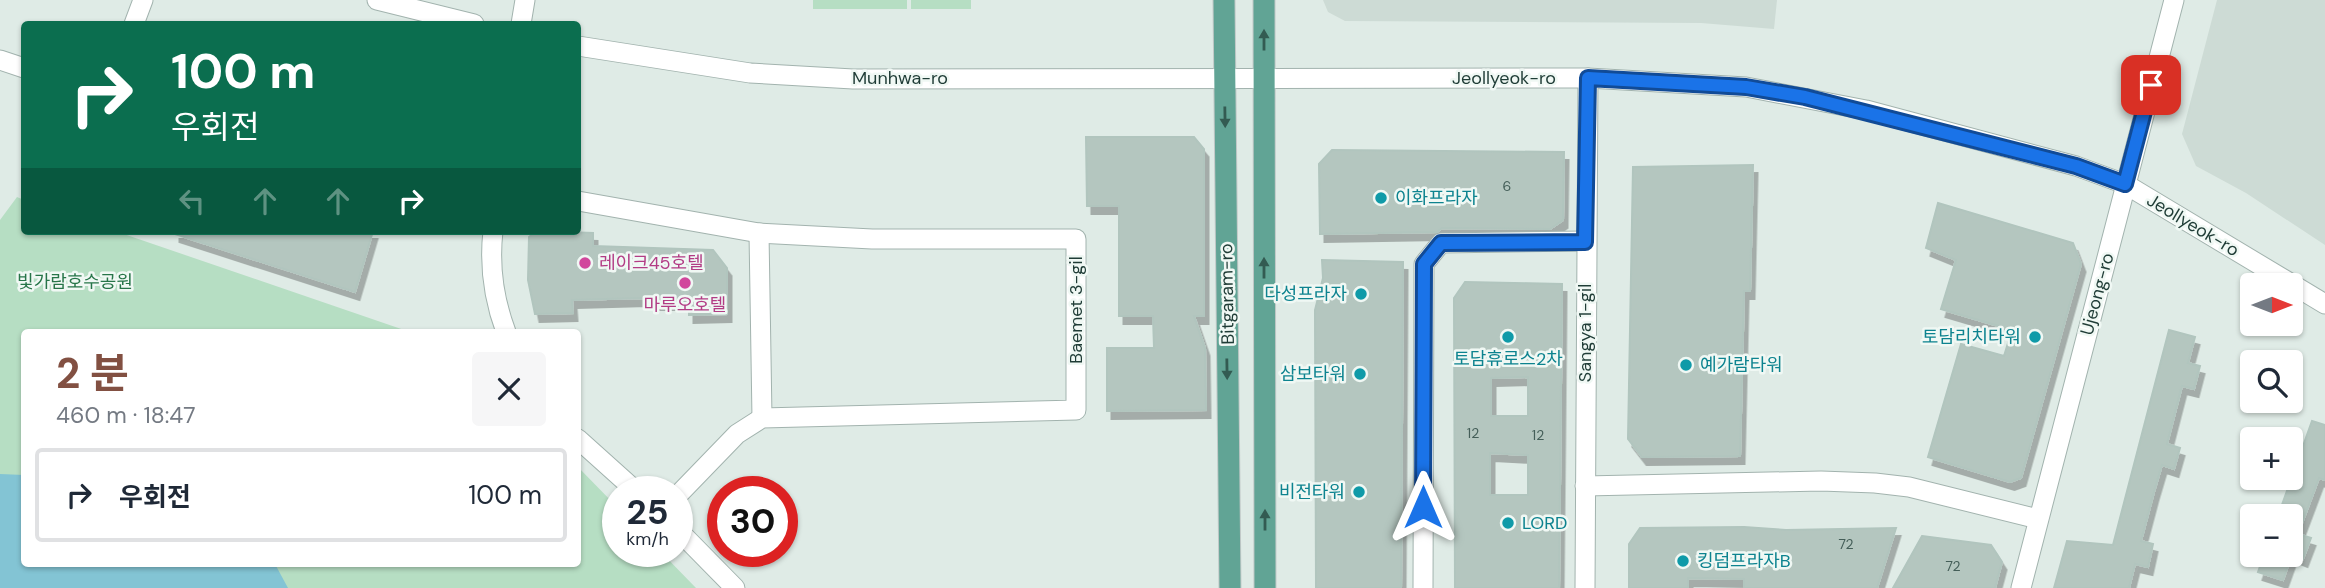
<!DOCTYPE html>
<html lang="ko">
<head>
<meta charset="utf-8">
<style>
  body { margin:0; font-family:"DM Sans","Noto Sans KR",sans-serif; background:#f6f6f7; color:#1f2937; height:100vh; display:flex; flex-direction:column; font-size:26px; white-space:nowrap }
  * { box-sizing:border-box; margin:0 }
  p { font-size:23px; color:#747a83 }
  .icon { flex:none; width:38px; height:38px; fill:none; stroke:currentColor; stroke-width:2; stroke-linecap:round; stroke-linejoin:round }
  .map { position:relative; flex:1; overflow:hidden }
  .drawer { position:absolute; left:21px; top:329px; width:560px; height:238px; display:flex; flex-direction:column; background:#fff; border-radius:7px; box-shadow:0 2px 5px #0004 }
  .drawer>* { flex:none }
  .banner { position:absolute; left:21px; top:21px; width:560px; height:214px; border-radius:7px; box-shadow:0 2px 5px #0004; background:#0b6e4f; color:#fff; overflow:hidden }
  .needle { width:46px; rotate:90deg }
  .tools { position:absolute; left:2240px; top:273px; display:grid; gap:14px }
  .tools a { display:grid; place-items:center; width:63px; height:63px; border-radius:7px; background:#fff; box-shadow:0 2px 5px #0004; font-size:35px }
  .speed { position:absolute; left:602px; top:476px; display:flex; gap:14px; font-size:35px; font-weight:700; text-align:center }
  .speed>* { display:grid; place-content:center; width:91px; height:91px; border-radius:50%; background:#fff; box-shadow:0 2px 5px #0004; line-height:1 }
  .speed small { font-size:18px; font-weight:400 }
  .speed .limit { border:10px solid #d22; background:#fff; color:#111 }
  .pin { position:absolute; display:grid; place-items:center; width:60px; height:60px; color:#fff; margin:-30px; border-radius:14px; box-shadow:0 4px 10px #0006 }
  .me { position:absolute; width:77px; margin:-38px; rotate:0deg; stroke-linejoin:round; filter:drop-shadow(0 0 5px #0008) }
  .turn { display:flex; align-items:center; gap:24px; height:147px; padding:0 35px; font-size:32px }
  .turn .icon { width:91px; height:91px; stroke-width:2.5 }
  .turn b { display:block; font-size:49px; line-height:60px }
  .lanes { display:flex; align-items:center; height:66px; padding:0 35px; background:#0003; justify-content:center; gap:35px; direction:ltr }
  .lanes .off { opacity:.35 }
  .round { display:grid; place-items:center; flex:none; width:74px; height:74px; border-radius:7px; background:#f6f6f7 }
  .summary { display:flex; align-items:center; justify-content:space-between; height:119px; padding:0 35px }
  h1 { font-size:42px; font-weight:700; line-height:52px; color:#825042 }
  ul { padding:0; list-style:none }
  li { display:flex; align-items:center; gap:21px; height:94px; margin:0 14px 10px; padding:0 21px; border:4px solid #e0e1e3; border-radius:7px }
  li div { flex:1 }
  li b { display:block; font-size:26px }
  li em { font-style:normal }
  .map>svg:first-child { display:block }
  .built { fill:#cddbd5 }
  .green { fill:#b6dec3 }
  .water { fill:#83c4d4 }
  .building { fill:#b4c6bf; stroke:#b1c5be; stroke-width:2; fill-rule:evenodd; filter:url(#shadow) }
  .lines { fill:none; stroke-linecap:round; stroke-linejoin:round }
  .minor-casing { stroke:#a2b3ae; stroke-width:21 }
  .major-casing { stroke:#c0c8c7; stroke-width:23 }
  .minor { stroke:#fff; stroke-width:19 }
  .major { stroke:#61a495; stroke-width:21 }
  .oneway { fill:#335b52 }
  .route-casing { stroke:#114b97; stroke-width:18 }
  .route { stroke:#1a73e8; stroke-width:12 }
  .culture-dot { fill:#0f9aa8; stroke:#f0f8f4; stroke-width:2.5 }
  .hotel-dot { fill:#d1479c; stroke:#f0f8f4; stroke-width:2.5 }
  .labels { text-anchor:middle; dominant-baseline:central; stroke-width:5; stroke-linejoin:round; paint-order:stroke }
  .number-label { font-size:14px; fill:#445e58 }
  .street-label { font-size:18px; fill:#1f3c36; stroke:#f0f8f4 }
  .culture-label { font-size:18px; fill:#0d838f; stroke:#f0f8f4; text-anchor:start }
  .hotel-label { font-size:18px; fill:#b23c85; stroke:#f0f8f4; text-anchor:start }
  .park-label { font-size:18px; fill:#277549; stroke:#f0f8f4 }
</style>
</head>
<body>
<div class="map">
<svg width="2325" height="588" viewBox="0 0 2325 588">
  <defs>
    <filter id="shadow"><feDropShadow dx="4.5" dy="8" stdDeviation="0" flood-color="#0004"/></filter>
  </defs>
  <rect width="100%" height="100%" fill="#dfebe6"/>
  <g class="built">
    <polygon points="1323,0 1777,0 1774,29 1701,23 1345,21 1328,12"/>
    <polygon points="2217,0 2325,0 2325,245 2246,193 2196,166 2182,134"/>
  </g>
  <g class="green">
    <rect x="813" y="0" width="94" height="9"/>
    <rect x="911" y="0" width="60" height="9"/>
    <polygon points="17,197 24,200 24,231 115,231 410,332 24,332 24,564 578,564 578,467 618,508 618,551 660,551 696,588 0,588 0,220"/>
  </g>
  <polygon class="water" points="0,474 24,475 24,564 275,564 288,588 0,588"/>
  <g class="building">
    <polygon points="1086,137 1194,137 1204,149 1204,316 1194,316 1205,348 1206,410 1107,411 1107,348 1154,348 1153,316 1119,316 1119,206 1087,206"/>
    <polygon points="1332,150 1564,152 1563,220 1550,229 1442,228 1437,232 1320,234 1319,164"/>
    <polygon points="1753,165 1750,291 1744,291 1740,456 1642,457 1628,439 1633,167"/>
    <polygon points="1938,203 2073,243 2081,264 2021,478 2010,482 1928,457 1961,344 2004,356 2012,330 1941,309 1956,260 1926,248"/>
    <polygon points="175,231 373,231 355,292 175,234"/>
    <polygon points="537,231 593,233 593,246 713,250 727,268 727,314 689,315 689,302 653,302 653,299 643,298 572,300 573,313 535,314 528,280 529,237"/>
    <polygon points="1322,260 1403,262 1401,588 1316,588 1315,310 1323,278"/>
    <path d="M1465,282L1562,284L1559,588H1455L1454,298ZM1528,377V416H1491V378ZM1490,453L1528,455V495H1490Z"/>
    <polygon points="2169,330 2195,337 2188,363 2200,366 2194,389 2182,386 2167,444 2180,448 2174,469 2162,465 2154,492 2141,541 2153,544 2148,567 2135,564 2129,588 2054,588 2067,541 2113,545"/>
    <polygon points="2312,421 2325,425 2325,480 2319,478 2298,534 2311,538 2303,559 2291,554 2291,516 2278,516"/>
    <polygon points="1744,527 1786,530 1896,528 1877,588 1744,588 1744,579 1688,578 1688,588 1629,588 1629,544 1640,528"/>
    <polygon points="1922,536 1991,545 2002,562 1995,588 1893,588"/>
    <polygon points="2264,555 2292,555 2283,580 2258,572"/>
  </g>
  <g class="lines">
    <defs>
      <g id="minor">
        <polyline points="377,0 474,24"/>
        <polyline points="134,24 143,0"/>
        <polyline points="521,24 525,0"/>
        <polyline points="578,46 750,73 853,79 1588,78 1746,87 1866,110 2076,166 2125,184 2325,304"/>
        <polyline points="0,60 24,68"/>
        <polyline points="578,201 759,233 872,239 1076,239 1076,410 762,418 737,434 677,496"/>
        <path d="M493,231C489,266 494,300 506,332"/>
        <polyline points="759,233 762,418"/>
        <polyline points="578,439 637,492"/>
        <polyline points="1585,486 1821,481 1875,483 1909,487 2038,519"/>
        <polyline points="677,529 735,588"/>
        <polyline points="1423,588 1424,264 1441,243 1585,241"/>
        <polyline points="1585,588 1588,78"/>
        <polyline points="2021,588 2174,0"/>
      </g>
      <g id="major">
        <polyline points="1224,0 1230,588"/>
        <polyline points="1264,0 1265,588"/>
      </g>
    </defs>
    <use href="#minor" class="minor-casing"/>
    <use href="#major" class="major-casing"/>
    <use href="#minor" class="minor"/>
    <use href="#major" class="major"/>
  </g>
  <defs><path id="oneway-solid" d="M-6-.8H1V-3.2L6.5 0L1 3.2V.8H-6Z" transform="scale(1.75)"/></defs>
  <g class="oneway">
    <use href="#oneway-solid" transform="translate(1264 40) rotate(-90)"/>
    <use href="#oneway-solid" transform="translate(1225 117) rotate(89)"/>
    <use href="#oneway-solid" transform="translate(1264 268) rotate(-90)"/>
    <use href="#oneway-solid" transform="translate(1227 369) rotate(89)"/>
    <use href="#oneway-solid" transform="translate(1265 520) rotate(-90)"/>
  </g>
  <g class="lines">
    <defs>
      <polyline id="route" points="1423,507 1424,264 1441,243 1585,242 1588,78 1746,87 1805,97 2076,166 2125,184 2151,85"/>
    </defs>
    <use href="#route" class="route-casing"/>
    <use href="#route" class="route"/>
  </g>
  <g class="culture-dot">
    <circle cx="1381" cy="198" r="7"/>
    <circle cx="1361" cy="294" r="7"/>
    <circle cx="1508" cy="337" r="7"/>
    <circle cx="2035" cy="337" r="7"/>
    <circle cx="1686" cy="365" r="7"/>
    <circle cx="1360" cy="374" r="7"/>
    <circle cx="1359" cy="492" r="7"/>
    <circle cx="1508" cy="523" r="7"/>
    <circle cx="1683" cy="561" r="7"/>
  </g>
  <g class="hotel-dot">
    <circle cx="585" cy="263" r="7"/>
    <circle cx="685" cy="283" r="7"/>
  </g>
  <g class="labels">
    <g class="number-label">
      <text x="1507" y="186">6</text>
      <text x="1473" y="433">12</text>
      <text x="1538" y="435">12</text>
      <text x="1846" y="544">72</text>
      <text x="1953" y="566">72</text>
    </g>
    <g class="street-label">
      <text x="900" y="78">Munhwa-ro</text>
      <text x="1504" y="78">Jeollyeok-ro</text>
      <text transform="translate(2193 225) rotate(31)">Jeollyeok-ro</text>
      <text transform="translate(1227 294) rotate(-91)">Bitgaram-ro</text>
      <text transform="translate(2097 294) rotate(-75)">Ujeong-ro</text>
      <text transform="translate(1076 310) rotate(-90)">Baemet 3-gil</text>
      <text transform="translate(1585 333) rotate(-90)">Sangya 1-gil</text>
    </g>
    <g class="culture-label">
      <text x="1395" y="198">이화프라자</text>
      <text x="1347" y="294" text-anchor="end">다성프라자</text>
      <text x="2021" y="337" text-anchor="end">토담리치타워</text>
      <text x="1508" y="359" text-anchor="middle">토담휴로스2차</text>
      <text x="1700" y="365">예가람타워</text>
      <text x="1346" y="374" text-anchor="end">삼보타워</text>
      <text x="1345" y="492" text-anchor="end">비전타워</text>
      <text x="1522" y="523">LORD</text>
      <text x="1697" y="561">킹덤프라자B</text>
    </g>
    <g class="hotel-label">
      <text x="599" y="263">레이크45호텔</text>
      <text x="685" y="305" text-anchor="middle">마루오호텔</text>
    </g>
    <g class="park-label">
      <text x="75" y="282">빛가람호수공원</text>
    </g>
  </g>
</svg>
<div class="tools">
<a><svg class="needle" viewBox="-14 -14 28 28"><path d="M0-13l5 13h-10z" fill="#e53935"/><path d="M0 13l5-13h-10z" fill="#747a83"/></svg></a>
<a><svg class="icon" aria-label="search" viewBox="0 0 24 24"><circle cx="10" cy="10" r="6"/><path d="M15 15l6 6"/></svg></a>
<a>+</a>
<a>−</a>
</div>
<div class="speed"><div>25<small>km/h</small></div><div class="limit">30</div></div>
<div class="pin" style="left:2151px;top:85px;background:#d93025"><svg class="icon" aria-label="arrive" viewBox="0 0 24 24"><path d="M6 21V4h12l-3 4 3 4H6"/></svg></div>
<svg class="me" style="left:1423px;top:507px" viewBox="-20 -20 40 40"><path d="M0-17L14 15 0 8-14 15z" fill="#1a73e8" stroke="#fff" stroke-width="4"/></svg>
<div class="banner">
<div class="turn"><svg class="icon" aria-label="right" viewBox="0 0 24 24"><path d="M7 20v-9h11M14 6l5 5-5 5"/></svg><div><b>100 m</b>우회전</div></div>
<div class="lanes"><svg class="icon off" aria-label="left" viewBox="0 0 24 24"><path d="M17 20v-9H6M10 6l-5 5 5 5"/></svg><svg class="icon off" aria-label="ahead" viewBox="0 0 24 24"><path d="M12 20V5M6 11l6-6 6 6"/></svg><svg class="icon off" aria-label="ahead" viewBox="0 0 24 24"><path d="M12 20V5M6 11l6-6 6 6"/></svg><svg class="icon" aria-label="right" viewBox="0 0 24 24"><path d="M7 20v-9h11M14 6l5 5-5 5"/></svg></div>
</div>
<section class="drawer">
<div class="summary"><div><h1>2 분</h1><p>460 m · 18:47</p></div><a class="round"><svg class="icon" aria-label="close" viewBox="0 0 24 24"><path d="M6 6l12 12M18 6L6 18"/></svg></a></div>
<ul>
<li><svg class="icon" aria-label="right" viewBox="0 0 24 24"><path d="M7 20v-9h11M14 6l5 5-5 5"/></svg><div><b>우회전</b></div><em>100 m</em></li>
</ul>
</section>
</div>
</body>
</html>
